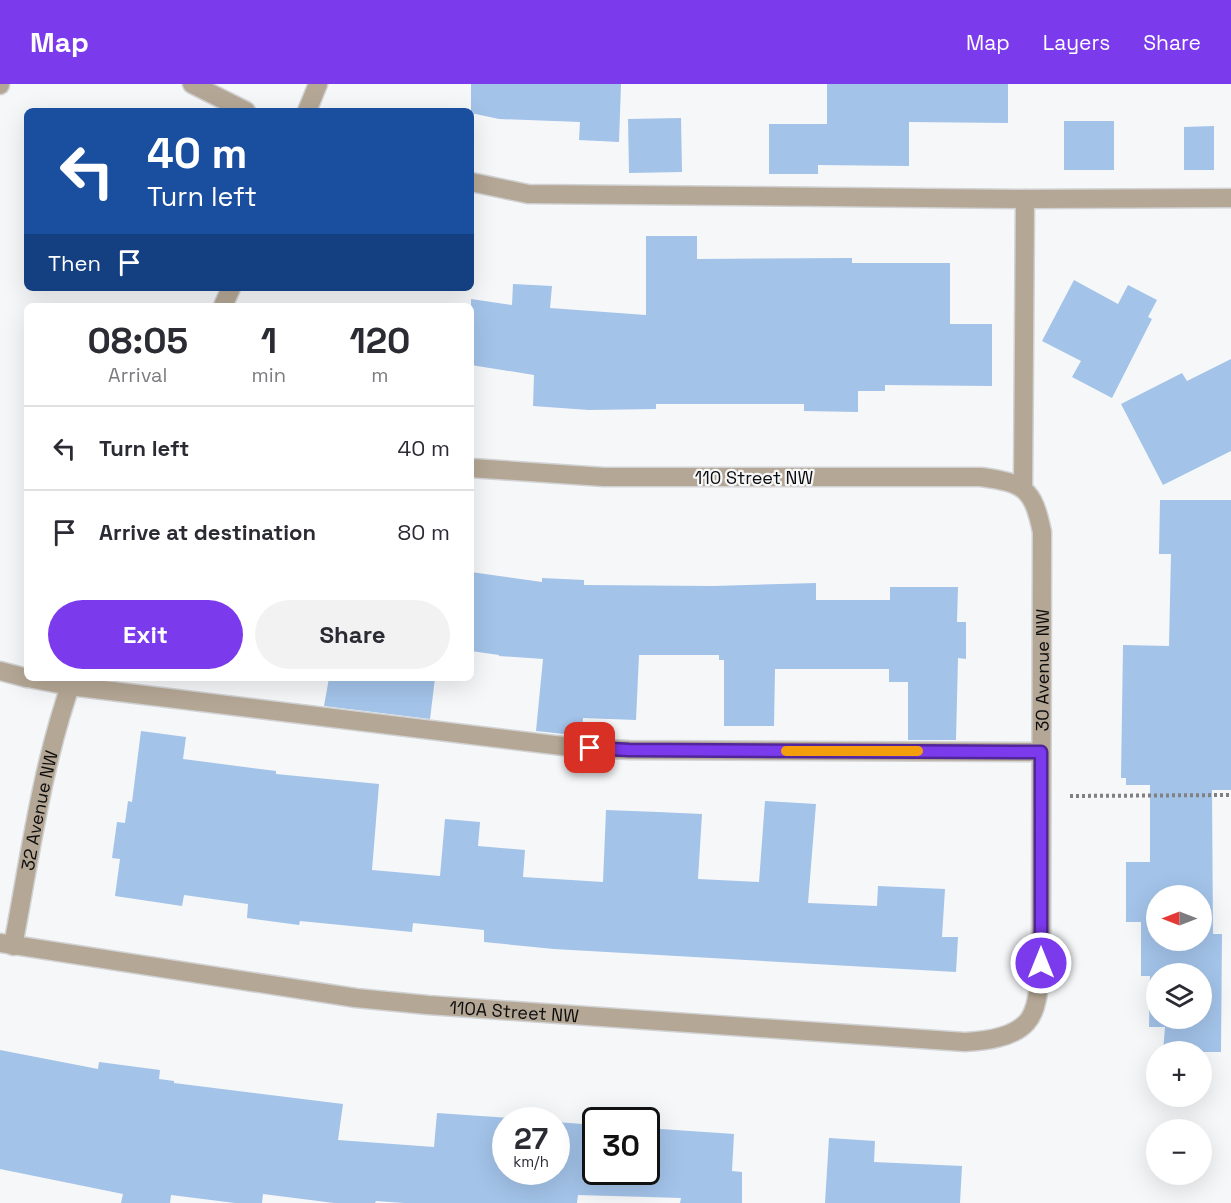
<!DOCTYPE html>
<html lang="en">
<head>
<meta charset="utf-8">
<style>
  body { margin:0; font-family:"Space Grotesk",sans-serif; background:#f2f2f3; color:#2b2b33; height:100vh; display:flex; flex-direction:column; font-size:22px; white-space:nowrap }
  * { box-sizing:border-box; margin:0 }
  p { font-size:20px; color:#7c7c81 }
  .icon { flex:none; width:33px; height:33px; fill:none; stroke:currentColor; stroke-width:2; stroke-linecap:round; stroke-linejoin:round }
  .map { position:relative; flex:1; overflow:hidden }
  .side { position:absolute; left:24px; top:219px; width:450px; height:378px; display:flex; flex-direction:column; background:#fff; border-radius:9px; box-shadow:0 6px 24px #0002 }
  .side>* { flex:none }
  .hud { position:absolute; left:24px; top:24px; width:450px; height:183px; border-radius:9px; box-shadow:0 6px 24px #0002; background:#1a4fa0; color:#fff; overflow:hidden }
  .needle { width:39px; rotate:270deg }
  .controls { position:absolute; left:1146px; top:801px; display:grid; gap:12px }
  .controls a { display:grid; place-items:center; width:66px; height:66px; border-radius:50%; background:#fff; box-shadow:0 6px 24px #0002; font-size:30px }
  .speed { position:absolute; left:492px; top:1023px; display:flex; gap:12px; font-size:30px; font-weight:700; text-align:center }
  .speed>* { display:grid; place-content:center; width:78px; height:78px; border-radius:50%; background:#fff; box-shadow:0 6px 24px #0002; line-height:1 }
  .speed small { font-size:15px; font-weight:400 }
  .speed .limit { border:3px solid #111; border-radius:9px; background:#fff; color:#111 }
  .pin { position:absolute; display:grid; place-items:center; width:51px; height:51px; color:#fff; margin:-26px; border-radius:12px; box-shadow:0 3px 9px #0006 }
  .me { position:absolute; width:66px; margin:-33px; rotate:0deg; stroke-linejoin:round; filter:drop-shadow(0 0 4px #0008) }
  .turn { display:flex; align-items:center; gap:21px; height:126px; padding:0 24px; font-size:27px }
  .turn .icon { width:78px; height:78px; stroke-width:2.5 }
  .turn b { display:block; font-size:42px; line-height:51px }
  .then { display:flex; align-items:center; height:57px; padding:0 24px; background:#0003; gap:12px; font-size:22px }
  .eta { display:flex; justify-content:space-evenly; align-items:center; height:102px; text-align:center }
  .eta b { font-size:36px; font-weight:700; line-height:42px }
  .action { display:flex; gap:12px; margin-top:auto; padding:12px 24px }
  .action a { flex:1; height:69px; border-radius:36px; background:#7c3aed; color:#fff; font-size:24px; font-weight:700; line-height:69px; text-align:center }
  .action a+a { background:#f2f2f3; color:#2b2b33 }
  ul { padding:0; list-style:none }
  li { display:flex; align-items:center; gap:18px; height:84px; padding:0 24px; border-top:2px solid #e1e1e2 }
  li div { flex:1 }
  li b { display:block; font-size:22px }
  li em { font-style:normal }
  header { display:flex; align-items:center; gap:36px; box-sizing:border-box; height:84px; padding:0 30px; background:#7c3aed; color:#fff }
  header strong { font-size:28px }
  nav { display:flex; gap:33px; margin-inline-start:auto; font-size:21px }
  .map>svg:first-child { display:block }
  .building { fill:#a3c3e9; fill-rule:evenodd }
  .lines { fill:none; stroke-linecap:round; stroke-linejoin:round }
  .service-casing { stroke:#d1d2d3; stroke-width:21 }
  .minor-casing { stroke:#d1d2d3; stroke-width:21 }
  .path { stroke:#818183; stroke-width:4; stroke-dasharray:3 3; stroke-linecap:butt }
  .service { stroke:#b5a795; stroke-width:18 }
  .minor { stroke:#b5a795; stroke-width:18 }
  .route-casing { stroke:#51269a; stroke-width:15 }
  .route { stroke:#7c3aed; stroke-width:10 }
  .slow { stroke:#f59e0b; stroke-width:10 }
  .labels { text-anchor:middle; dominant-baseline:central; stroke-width:4.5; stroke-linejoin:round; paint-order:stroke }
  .street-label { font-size:18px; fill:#0d0d0e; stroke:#f6f7f9 }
</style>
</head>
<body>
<header>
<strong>Map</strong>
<nav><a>Map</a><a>Layers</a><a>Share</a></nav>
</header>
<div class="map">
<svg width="1231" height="1119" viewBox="0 0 1231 1119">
  <rect width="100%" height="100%" fill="#f6f7f9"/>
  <g class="building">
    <polygon points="471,0 621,0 619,58 579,56 580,38 499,35 471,29"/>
    <polygon points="827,0 1008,0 1008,39 909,38 909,82 818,81 818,90 769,90 769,40 827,40"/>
    <polygon points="681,34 682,88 629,89 628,35"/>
    <rect x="1064" y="37" width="50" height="49"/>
    <polygon points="1214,42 1214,86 1184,86 1184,43"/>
    <polygon points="646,152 697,152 697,175 852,174 852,179 950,179 950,240 992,240 992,302 885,301 885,307 858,307 858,328 804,327 804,320 656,320 656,325 589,326 533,322 534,291 471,281 471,215 512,221 513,200 552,202 550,224 646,231"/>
    <polygon points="1074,196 1118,220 1128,201 1157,216 1148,233 1152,235 1112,314 1072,293 1081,277 1042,257"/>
    <polygon points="1231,275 1231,367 1163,401 1121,320 1182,289 1187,297"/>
    <path d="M1160,416H1231V706H1212L1213,850H1222L1221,968H1163L1165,943H1149L1150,892H1141V838H1126V778H1150V701H1126V694H1121L1123,561L1169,562L1171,470H1159ZM1156,812H1202V856H1156ZM1156,890H1202V934H1156Z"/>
    <polygon points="471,488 542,498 542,494 584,496 584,501 713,502 816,499 816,516 890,516 890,503 958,503 957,538 966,538 966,575 958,574 956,656 908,656 908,598 889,598 889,585 775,585 774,642 724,642 724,576 719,576 719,571 639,571 636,636 583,634 582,652 536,647 543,575 499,572 499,571 471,567"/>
    <polygon points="329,594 435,594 430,635 324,622"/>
    <polygon points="141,647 186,653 183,675 276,687 276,690 379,700 372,786 440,792 445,735 480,738 478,762 525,766 523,793 603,798 606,726 658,728 702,730 698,795 759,798 765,717 816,720 808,819 877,822 878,802 945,805 942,853 958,853 956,888 554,865 484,858 484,846 413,839 412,848 300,837 299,841 247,834 248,820 184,811 182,822 115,812 120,775 112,774 117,738 125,739 128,717 132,718"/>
    <polygon points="0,966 98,985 99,978 160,986 159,995 174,997 174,999 343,1020 338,1056 434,1063 437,1029 540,1036 506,1036 506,1088 556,1088 556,1038 596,1041 596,1088 646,1088 646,1044 734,1050 732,1087 742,1088 742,1119 680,1119 681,1114 578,1111 577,1119 404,1119 376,1117 375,1119 334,1119 263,1110 262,1119 235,1119 171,1111 170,1119 121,1119 123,1110 0,1085"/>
    <polygon points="829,1054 875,1057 874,1078 962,1082 960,1119 825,1119"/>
  </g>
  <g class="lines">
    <defs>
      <g id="service">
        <polyline points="192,0 246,27"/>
        <polyline points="0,1 0,0"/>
        <polyline points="471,98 528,110 1025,115 1231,114"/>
        <polyline points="1023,404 1025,115"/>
        <polyline points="0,587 27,594"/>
        <polyline points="28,594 70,602 571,663 629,666 1041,668"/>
      </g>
      <g id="minor">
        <polyline points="307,27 318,0"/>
        <polyline points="223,222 231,204"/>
        <path id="s1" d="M0,859L356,914L428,921L965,958C985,957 1013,954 1027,938C1039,925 1039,896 1041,879L1042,448C1033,404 1024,399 981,393H604L471,384"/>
        <path id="s2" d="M13,862C30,772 42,680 73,594"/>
      </g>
    </defs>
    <use href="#service" class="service-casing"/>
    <use href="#minor" class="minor-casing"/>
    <polyline class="path" points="1070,712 1231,711"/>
    <use href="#service" class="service"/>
    <use href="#minor" class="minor"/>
  </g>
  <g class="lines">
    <defs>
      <polyline id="route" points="590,664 629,666 1041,668 1041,879"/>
    </defs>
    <use href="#route" class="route-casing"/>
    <use href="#route" class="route"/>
    <polyline class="slow" points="786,667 918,667"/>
  </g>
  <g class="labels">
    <g class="street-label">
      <text x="754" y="393">110 Street NW</text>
      <text stroke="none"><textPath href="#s1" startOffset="1392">30 Avenue NW</textPath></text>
      <text stroke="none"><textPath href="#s2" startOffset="138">32 Avenue NW</textPath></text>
      <text stroke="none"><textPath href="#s1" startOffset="519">110A Street NW</textPath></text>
    </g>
  </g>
</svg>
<div class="controls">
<a><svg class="needle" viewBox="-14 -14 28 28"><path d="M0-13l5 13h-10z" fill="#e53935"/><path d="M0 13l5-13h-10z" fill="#7c7c81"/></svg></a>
<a><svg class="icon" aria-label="layers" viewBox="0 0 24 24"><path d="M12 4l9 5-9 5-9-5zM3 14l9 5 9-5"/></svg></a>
<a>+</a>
<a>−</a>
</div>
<div class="speed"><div>27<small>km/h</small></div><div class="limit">30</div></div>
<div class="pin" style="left:590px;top:664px;background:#d93025"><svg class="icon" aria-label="arrive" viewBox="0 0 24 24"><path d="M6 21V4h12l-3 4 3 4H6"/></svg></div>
<svg class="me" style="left:1041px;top:879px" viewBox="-20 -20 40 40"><circle r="17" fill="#7c3aed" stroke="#fff" stroke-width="3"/><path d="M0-11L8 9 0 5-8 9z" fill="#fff"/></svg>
<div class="hud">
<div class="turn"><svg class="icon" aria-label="left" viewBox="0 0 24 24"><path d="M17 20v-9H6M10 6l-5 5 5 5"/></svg><div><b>40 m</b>Turn left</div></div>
<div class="then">Then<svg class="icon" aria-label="arrive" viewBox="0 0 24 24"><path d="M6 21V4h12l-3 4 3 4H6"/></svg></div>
</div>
<section class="side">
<div class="eta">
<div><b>08:05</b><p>Arrival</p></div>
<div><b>1</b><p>min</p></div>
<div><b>120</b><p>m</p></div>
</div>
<ul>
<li><svg class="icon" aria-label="left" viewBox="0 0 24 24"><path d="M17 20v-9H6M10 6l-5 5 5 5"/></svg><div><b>Turn left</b></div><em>40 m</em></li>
<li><svg class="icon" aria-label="arrive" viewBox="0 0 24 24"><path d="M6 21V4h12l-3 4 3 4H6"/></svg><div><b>Arrive at destination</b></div><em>80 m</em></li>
</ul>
<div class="action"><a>Exit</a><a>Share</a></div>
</section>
</div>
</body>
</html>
